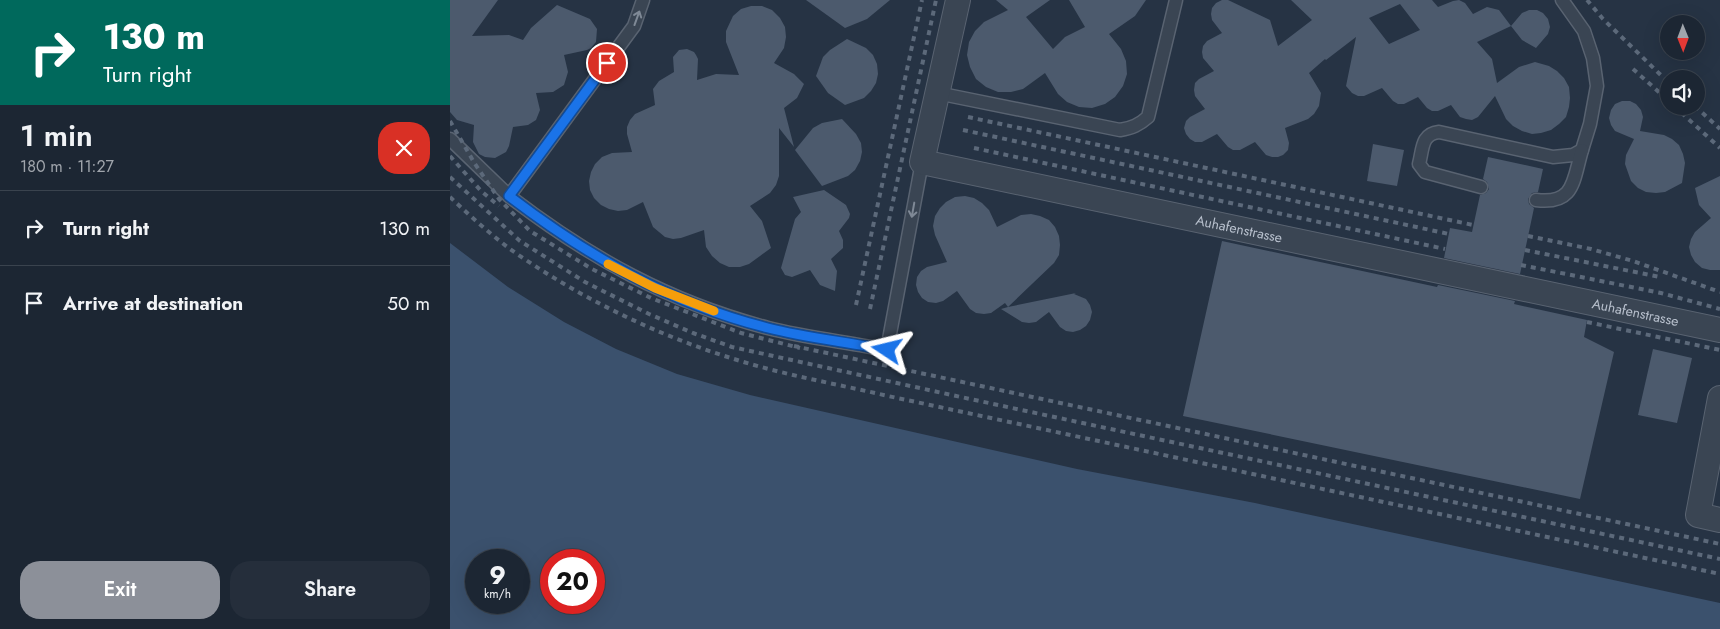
<!DOCTYPE html>
<html lang="en">
<head>
<meta charset="utf-8">
<style>
  body { margin:0; font-family:Jost,sans-serif; background:#252e3b; color:#f1f3f6; height:100vh; display:flex; flex-direction:column; font-size:19px; white-space:nowrap }
  * { box-sizing:border-box; margin:0 }
  p { font-size:16px; color:#a0a5ac }
  .icon { flex:none; width:28px; height:28px; fill:none; stroke:currentColor; stroke-width:2; stroke-linecap:round; stroke-linejoin:round }
  .map { position:relative; flex:1; overflow:hidden }
  .drawer { display:flex; flex-direction:column; background:#1c2633; width:450px }
  .drawer>* { flex:none }
  .top-card { background:#00695c; color:#fff; overflow:hidden }
  .needle { width:32px; rotate:179deg }
  .tools { position:absolute; left:1210px; top:15px; display:grid; gap:10px }
  .tools a { display:grid; place-items:center; width:45px; height:45px; border-radius:50%; background:#1c2633; box-shadow:0 5px 20px #0002,0 0 0 1px #3a434e; font-size:25px }
  .speed { position:absolute; left:15px; top:549px; display:flex; gap:10px; font-size:25px; font-weight:700; text-align:center }
  .speed>* { display:grid; place-content:center; width:65px; height:65px; border-radius:50%; background:#1c2633; box-shadow:0 5px 20px #0002,0 0 0 1px #3a434e; line-height:1 }
  .speed small { font-size:12px; font-weight:400 }
  .speed .limit { border:8px solid #d22; background:#fff; color:#111 }
  .pin { position:absolute; display:grid; place-items:center; width:42px; height:42px; color:#fff; margin:-21px; border:2px solid #fff; border-radius:50%; box-shadow:0 1px 5px #0007 }
  .me { position:absolute; width:55px; margin:-28px; rotate:280deg; stroke-linejoin:round; filter:drop-shadow(0 0 4px #0008) }
  .turn { display:flex; align-items:center; gap:18px; height:105px; padding:0 20px; font-size:22px }
  .turn .icon { width:65px; height:65px; stroke-width:2.5 }
  .turn b { display:block; font-size:35px; line-height:42px }
  .round { display:grid; place-items:center; flex:none; width:52px; height:52px; border-radius:20px; background:#252e3b }
  .summary { display:flex; align-items:center; justify-content:space-between; height:85px; padding:0 20px }
  h1 { font-size:30px; font-weight:600; line-height:38px }
  .action { display:flex; gap:10px; margin-top:auto; padding:10px 20px }
  .action a { flex:1; height:58px; border-radius:20px; background:#8c9099; color:#fff; font-size:20px; font-weight:600; line-height:58px; text-align:center }
  .action a+a { background:#252e3b; color:#f1f3f6 }
  ul { padding:0; list-style:none }
  li { display:flex; align-items:center; gap:15px; height:75px; padding:0 20px; border-top:1px solid #3a434e }
  li div { flex:1 }
  li b { display:block; font-size:19px }
  li em { font-style:normal }
  main { display:flex; flex:1; min-height:0 }
  .map>svg:first-child { display:block }
  .water { fill:#3b516d; fill-rule:evenodd }
  .building { fill:#4c5a6d; fill-rule:evenodd }
  .lines { fill:none; stroke-linecap:round; stroke-linejoin:round }
  .lane-casing { stroke:#596371; stroke-width:15 }
  .street-casing { stroke:#596371; stroke-width:26 }
  .lane { stroke:#3a4553; stroke-width:12 }
  .street { stroke:#3a4553; stroke-width:24 }
  .rail { stroke:#5c697a; stroke-width:4; stroke-dasharray:5 5; stroke-linecap:butt }
  .oneway { stroke:#7f8996 }
  .route-casing { stroke:#114b97; stroke-width:12 }
  .route { stroke:#1a73e8; stroke-width:9 }
  .slow { stroke:#f59e0b; stroke-width:9 }
  .labels { text-anchor:middle; dominant-baseline:central; stroke-width:4; stroke-linejoin:round; paint-order:stroke }
  .street-label { font-size:14px; fill:#b8c0cd; stroke:#1f2a39 }
</style>
</head>
<body>
<main>
<section class="drawer">
<div class="top-card">
<div class="turn"><svg class="icon" aria-label="right" viewBox="0 0 24 24"><path d="M7 20v-9h11M14 6l5 5-5 5"/></svg><div><b>130 m</b>Turn right</div></div>
</div>
<div class="summary"><div><h1>1 min</h1><p>180 m · 11:27</p></div><a class="round" style="background:#d93025;color:#fff"><svg class="icon" aria-label="close" viewBox="0 0 24 24"><path d="M6 6l12 12M18 6L6 18"/></svg></a></div>
<ul>
<li><svg class="icon" aria-label="right" viewBox="0 0 24 24"><path d="M7 20v-9h11M14 6l5 5-5 5"/></svg><div><b>Turn right</b></div><em>130 m</em></li>
<li><svg class="icon" aria-label="arrive" viewBox="0 0 24 24"><path d="M6 21V4h12l-3 4 3 4H6"/></svg><div><b>Arrive at destination</b></div><em>50 m</em></li>
</ul>
<div class="action"><a>Exit</a><a>Share</a></div>
</section>
<div class="map">
<svg width="1270" height="629" viewBox="0 0 1270 629">
  <rect width="100%" height="100%" fill="#263344"/>
  <path class="water" d="M0,243L58,287L114,322L166,349L227,374L300,395L627,469L805,503L1270,603V629H0ZM26,560H69V602H26ZM101,560H144V602H101Z"/>
  <g class="building">
    <polygon points="0,0 48,0 22,36 59,35 73,40 81,28 107,5 140,19 147,29 146,42 141,48 137,50 114,55 118,72 114,85 103,92 86,93 90,110 86,120 78,125 63,127 59,146 56,152 45,158 35,157 29,154 23,142 24,125 7,120 0,112"/>
    <polygon points="356,0 440,0 417,19 395,28"/>
    <polygon points="546,0 600,0 576,17 603,49 615,37 635,27 619,0 696,0 685,16 659,34 671,49 676,61 677,74 673,86 665,97 655,104 642,108 629,107 617,102 608,94 595,73 573,89 561,92 548,92 536,87 526,79 520,67 517,55 519,42 525,31 534,22 558,10"/>
    <path d="M772,0H778L820,20L828,46L862,20L841,0H982L988,7L1003,1L1009,0L1015,3L1023,14L1037,7L1049,10L1061,26L1072,13L1079,10H1087L1093,13L1098,19L1100,27L1098,34L1086,48L1072,40L1061,26L1027,42L1042,59L1047,83L1069,67L1085,62L1099,66L1107,71L1114,78L1119,87L1120,98L1119,107L1116,117L1109,124L1101,130L1091,133L1082,134L1072,131L1063,126L1056,119L1045,96L1028,117L1022,120L1016,119L1010,117L1001,105L988,111H982L977,108L968,97L954,104H948L943,101L932,88L914,96H908L902,93L896,86L906,37L876,60L875,59L859,73L871,93L869,106L864,114L858,119L835,128L839,143L838,150L833,155L828,157H822L816,155L805,142L790,150H783L778,147L767,134L752,142H745L740,139L736,134L734,128L736,121L740,117L755,109L745,96L744,90L745,83L749,79L764,71L753,58L752,52L753,46L757,41L772,33L762,20L761,14L762,8L766,3ZM950,4L970,30L939,44L919,18Z"/>
    <polygon points="301,6 312,6 322,10 330,18 335,27 336,37 334,48 324,63 344,74 354,84 347,98 334,108 344,147 329,128 329,176 326,185 320,193 300,206 312,221 321,248 299,264 290,267 279,267 270,263 262,256 256,247 254,230 231,238 223,239 215,237 203,227 193,202 177,210 168,211 159,209 151,205 144,198 140,190 139,181 141,172 145,164 152,157 162,153 182,152 177,134 177,127 180,120 185,114 205,105 203,89 209,81 224,72 223,57 229,50 237,49 244,52 246,55 248,59 247,80 266,74 289,75 276,42 276,31 283,16 291,9"/>
    <polygon points="397,39 416,48 423,55 427,64 428,74 426,83 421,91 414,98 395,105 378,93 366,76 373,57 380,50"/>
    <polygon points="1172,101 1180,101 1186,104 1191,110 1193,117 1190,131 1214,135 1222,139 1229,145 1233,154 1235,163 1232,183 1215,192 1206,193 1196,192 1188,188 1181,181 1175,164 1176,155 1184,139 1165,131 1161,125 1159,118 1161,110 1165,104"/>
    <polygon points="392,119 406,134 411,143 412,152 410,161 405,170 398,176 372,186 345,150 363,128 372,123"/>
    <polygon points="923,144 954,150 947,186 917,181"/>
    <polygon points="1038,157 1093,169 1088,192 1082,193 1078,199 1079,204 1084,208 1070,274 994,258 1000,228 1022,232 1030,195 1036,193 1039,189 1037,182 1033,179"/>
    <polygon points="1270,176 1270,270 1260,270 1252,268 1245,262 1241,255 1239,247 1241,239 1245,232 1261,218 1249,205 1245,188"/>
    <polygon points="374,190 396,205 400,214 399,218 389,231 393,240 393,248 381,259 387,271 385,291 370,285 360,270 342,277 335,275 331,268 345,219 351,212 343,197"/>
    <polygon points="515,196 524,198 532,203 539,210 547,227 571,215 581,214 590,216 599,220 605,227 609,236 610,245 609,255 604,263 558,307 626,293 624,294 636,299 640,305 642,312 640,320 636,326 630,330 623,332 616,331 610,327 599,312 586,322 579,323 572,322 551,309 558,307 555,303 541,313 534,314 526,313 520,309 507,291 493,301 486,303 478,302 472,298 468,292 466,285 467,277 471,271 477,267 497,262 485,235 483,226 485,216 490,208 496,202 505,197"/>
    <polygon points="772,241 987,287 988,285 1065,301 1064,304 1137,320 1134,337 1164,352 1130,499 733,416"/>
    <polygon points="1203,349 1242,358 1227,423 1188,415"/>
  </g>
  <g class="lines">
    <defs>
      <g id="lane">
        <path d="M193,0L184,26L59,196C140,258 219,302 318,328C357,338 398,342 437,350L472,162"/>
        <path d="M487,93L670,130C682,128 689,125 698,117L726,0"/>
        <polyline points="0,139 59,196"/>
        <path d="M1031,187L975,172L969,164C973,149 971,134 989,132L1103,157L1123,155L1132,150L1140,124L1147,86L1143,58L1134,31L1112,0"/>
        <path d="M1086,200C1125,205 1123,180 1132,150"/>
      </g>
      <g id="street">
        <path id="s1" d="M508,0L472,162L1270,330"/>
        <polyline points="1270,398 1248,515 1270,520"/>
      </g>
    </defs>
    <use href="#lane" class="lane-casing"/>
    <use href="#street" class="street-casing"/>
    <use href="#lane" class="lane"/>
    <use href="#street" class="street"/>
    <g class="rail">
      <polyline points="1137,0 1153,19 1219,83"/>
      <polyline points="1183,69 1219,101"/>
      <polyline points="1224,106 1270,148"/>
      <polyline points="1245,106 1270,129"/>
      <polyline points="518,117 1023,225"/>
      <polyline points="0,121 25,164 49,199 80,231 142,269 201,298 291,333 350,348"/>
      <polyline points="513,130 999,234"/>
      <polyline points="524,148 995,249"/>
      <polyline points="0,156 31,191 49,206"/>
      <polyline points="0,177 70,241 135,282 199,314 243,333 282,347 520,399 1270,559"/>
      <path d="M0,197C19,215 39,233 60,249C126,296 206,335 284,359C334,375 387,384 438,396L1270,574"/>
      <polyline points="1078,236 1141,249 1183,261 1270,292"/>
      <polyline points="1075,250 1210,277"/>
      <polyline points="1071,265 1211,293 1270,309"/>
      <polyline points="406,305 472,0"/>
      <polyline points="420,309 486,0"/>
      <polyline points="1137,322 1270,350"/>
      <polyline points="344,346 1270,544"/>
    </g>
  </g>
  <defs><path id="oneway-shaft" d="M-6 0H5M1.5-3L5.5 0L1.5 3" fill="none" stroke-width="1.6" stroke-linecap="round" stroke-linejoin="round" transform="scale(1.25)"/></defs>
  <g class="oneway">
    <use href="#oneway-shaft" transform="translate(187 18) rotate(-70)"/>
    <use href="#oneway-shaft" transform="translate(463 210) rotate(100)"/>
  </g>
  <g class="lines">
    <defs>
      <path id="route" d="M157,63L59,196C139,257 219,303 318,328C357,338 398,342 437,350"/>
    </defs>
    <use href="#route" class="route-casing"/>
    <use href="#route" class="route"/>
    <polyline class="slow" points="158,264 205,288 264,311"/>
  </g>
  <g class="labels">
    <g class="street-label">
      <text stroke="none"><textPath href="#s1" startOffset="490">Auhafenstrasse</textPath></text>
      <text stroke="none"><textPath href="#s1" startOffset="895">Auhafenstrasse</textPath></text>
    </g>
  </g>
</svg>
<div class="tools">
<a><svg class="needle" viewBox="-14 -14 28 28"><path d="M0-13l5 13h-10z" fill="#e53935"/><path d="M0 13l5-13h-10z" fill="#a0a5ac"/></svg></a>
<a><svg class="icon" aria-label="sound" viewBox="0 0 24 24"><path d="M4 9h4l5-4v14l-5-4H4zM17 9q2 3 0 6"/></svg></a>
</div>
<div class="speed"><div>9<small>km/h</small></div><div class="limit">20</div></div>
<div class="pin" style="left:157px;top:63px;background:#d93025"><svg class="icon" aria-label="arrive" viewBox="0 0 24 24"><path d="M6 21V4h12l-3 4 3 4H6"/></svg></div>
<svg class="me" style="left:437px;top:350px" viewBox="-20 -20 40 40"><path d="M0-17L14 15 0 8-14 15z" fill="#1a73e8" stroke="#fff" stroke-width="4"/></svg>
</div>
</main>
</body>
</html>
